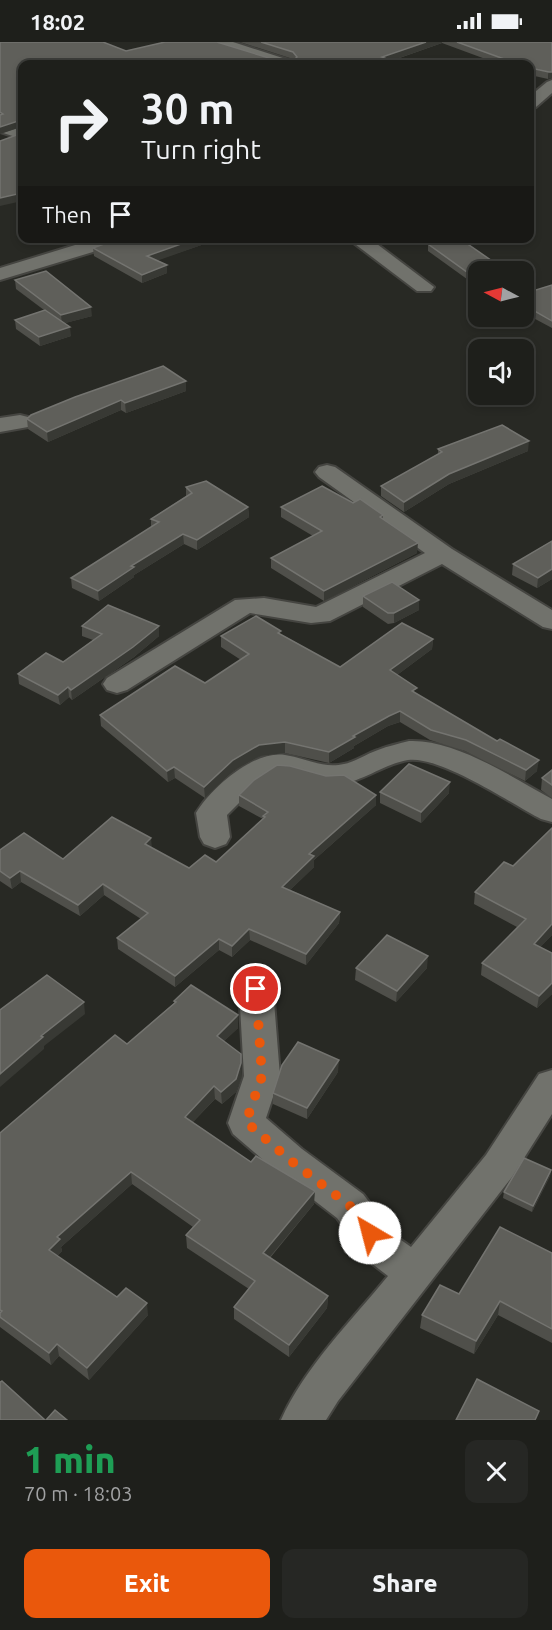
<!DOCTYPE html>
<html lang="en">
<head>
<meta charset="utf-8">
<style>
  body { margin:0; font-family:Ubuntu,sans-serif; background:#262724; color:#f1f3f6; height:100vh; display:flex; flex-direction:column; font-size:22px; white-space:nowrap }
  * { box-sizing:border-box; margin:0 }
  p { font-size:20px; color:#a1a2a3 }
  .icon { flex:none; width:33px; height:33px; fill:none; stroke:currentColor; stroke-width:2; stroke-linecap:round; stroke-linejoin:round }
  .map { position:relative; height:1378px; overflow:hidden }
  .sheet { display:flex; flex-direction:column; background:#1e1f1b; flex:1 }
  .sheet>* { flex:none }
  .banner { position:absolute; left:18px; top:18px; width:516px; height:183px; border-radius:12px; box-shadow:0 3px 9px #0003,0 0 0 2px #3c3d3a; background:#1e1f1b; color:#f1f3f6; overflow:hidden }
  .needle { width:39px; rotate:277deg }
  .fabs { position:absolute; left:468px; top:219px; display:grid; gap:12px }
  .fabs a { display:grid; place-items:center; width:66px; height:66px; border-radius:12px; background:#1e1f1b; box-shadow:0 3px 9px #0003,0 0 0 2px #3c3d3a; font-size:30px }
  .pin { position:absolute; display:grid; place-items:center; width:51px; height:51px; color:#fff; margin:-26px; border:3px solid #fff; border-radius:50%; box-shadow:0 2px 6px #0007 }
  .me { position:absolute; width:66px; margin:-33px; rotate:323deg; stroke-linejoin:round; filter:drop-shadow(0 0 4px #0008) }
  .turn { display:flex; align-items:center; gap:21px; height:126px; padding:0 24px; font-size:27px }
  .turn .icon { width:78px; height:78px; stroke-width:2.5 }
  .turn b { display:block; font-size:42px; line-height:51px }
  .then { display:flex; align-items:center; height:57px; padding:0 24px; background:#0003; gap:12px; font-size:22px }
  .round { display:grid; place-items:center; flex:none; width:63px; height:63px; border-radius:12px; background:#262724 }
  .overview { display:flex; align-items:center; justify-content:space-between; height:102px; padding:0 24px }
  h1 { font-size:36px; font-weight:800; line-height:45px; color:#1e9e55 }
  .primary-button { display:flex; gap:12px; margin-top:auto; padding:12px 24px }
  .primary-button a { flex:1; height:69px; border-radius:12px; background:#ea580c; color:#fff; font-size:24px; font-weight:800; line-height:69px; text-align:center }
  .primary-button a+a { background:#262724; color:#f1f3f6 }
  .status { display:flex; justify-content:space-between; align-items:center; height:42px; padding:0 30px; background:#1e1f1b; direction:ltr }
  .status svg { height:16px; fill:currentColor }
  .map>svg:first-child { display:block }
  .lines { fill:none; stroke-linecap:round; stroke-linejoin:round }
  .street-casing { stroke:#454541; stroke-width:4 }
  .street { fill:#71726c; fill-rule:evenodd }
  .wall { fill:#4f4f4a }
  .shaded-wall { fill:#383934 }
  .building { fill:#5f5f5a; stroke:#747470; stroke-width:1.5 }
  .route { stroke:#ea580c; stroke-width:10; stroke-dasharray:0 18 }
</style>
</head>
<body>
<div class="status"><b>18:02</b><svg viewBox="0 0 49 12"><path d="M0 12V9h3v3zM5 12V6h3v6zM10 12V3h3v9zM15 12V0h3v12zM26 1h20v11H26zM47 4h2v5h-2z"/></svg></div>
<div class="map">
<svg width="552" height="1378" viewBox="0 0 552 1378">
  <rect width="100%" height="100%" fill="#282924"/>
  <g class="lines">
    <defs>
      <g id="street">
        <polygon points="211,0 233,0 292,19 295,22 273,22 213,3"/>
        <polygon points="552,38 552,51 536,65 530,67 530,54 547,40"/>
        <polygon points="0,79 22,88 22,97 0,90"/>
        <polygon points="98,196 128,196 126,200 0,238 0,226"/>
        <polygon points="347,196 369,196 434,245 431,249 417,249"/>
        <polygon points="20,373 28,375 31,380 28,385 0,390 0,376"/>
        <polygon points="327,423 335,425 452,507 552,568 552,587 543,585 442,522 330,579 311,581 250,571 127,648 117,651 107,648 103,642 107,636 235,558 264,556 316,565 425,511 319,435 315,430 319,425"/>
        <path d="M409,699C456,697 511,735 552,757V780L541,777C512,762 439,713 408,718C383,722 362,741 334,743C314,744 296,730 276,732L253,747L227,773L230,795L226,802L215,806L204,802L200,795L196,771C211,746 254,708 285,713C305,716 323,727 344,722C355,720 366,712 378,708C388,704 398,702 409,699Z"/>
        <path d="M256,934L268,938L273,947L280,1034L266,1076L302,1107L363,1152L394,1193L411,1205L486,1113L539,1032L552,1028V1072L512,1135L338,1359L326,1378H281C304,1326 352,1278 388,1234L366,1217L337,1176L276,1129L233,1092L228,1081L244,1034L239,947L244,938Z"/>
      </g>
    </defs>
    <use href="#street" class="street-casing"/>
    <use href="#street" class="street"/>
  </g>
  <g class="wall">
    <polygon points="0,0 126,9 272,17 293,17 240,0 552,0 548,37 530,33 530,22 499,22 442,1 391,19 22,22 22,86 21,85 0,92"/>
    <polygon points="213,199 157,218 167,223 167,231 142,241 94,214 93,206"/>
    <polygon points="428,202 478,230 478,245 428,209"/>
    <polygon points="15,238 92,274 65,281 71,294 40,304 16,287 15,278 44,268 16,247"/>
    <polygon points="524,240 536,248 552,243 552,286 524,271"/>
    <polygon points="186,339 186,349 126,371 121,368 48,400 28,387 27,377"/>
    <polygon points="438,407 528,409 449,442 404,470 381,454 381,444 438,412"/>
    <polygon points="186,445 248,465 249,475 197,508 184,502 134,533 134,535 99,559 72,546 71,536 151,485 151,477 186,454"/>
    <polygon points="353,461 383,473 383,477 417,511 324,559 271,526 271,516 313,494 281,475 281,465"/>
    <polygon points="552,499 552,537 537,546 512,533 513,522"/>
    <polygon points="363,554 419,568 394,581 388,582 363,565"/>
    <polygon points="82,584 159,584 159,594 134,615 72,658 69,655 60,663 19,642 18,632 63,620 93,598 82,594"/>
    <polygon points="281,592 340,625 433,597 432,607 397,633 417,652 537,729 525,739 465,709 430,698 400,680 388,684 354,704 354,706 329,721 285,711 260,714 233,729 205,756 175,736 168,740 101,684 100,673 205,641 241,618 221,605 221,594"/>
    <polygon points="552,728 552,756 541,748 542,736"/>
    <polygon points="380,750 449,751 421,781 380,761"/>
    <polygon points="239,753 376,763 314,818 314,825 290,848 340,870 339,881 306,923 250,898 232,915 219,908 175,945 118,907 117,896 141,877 104,853 80,874 21,840 12,847 0,839 0,808 63,817 152,806 189,826 216,820 263,777 239,764"/>
    <polygon points="552,786 552,893 540,905 552,911 552,952 537,966 481,933 482,921 517,885 474,862 475,850 513,824"/>
    <polygon points="356,926 427,926 396,960 355,938"/>
    <polygon points="174,959 238,973 238,986 224,999 242,1034 236,1050 222,1062 215,1057 192,1081 314,1162 270,1216 328,1254 327,1266 289,1315 234,1277 234,1265 249,1247 187,1206 186,1193 193,1185 132,1142 61,1205 62,1209 57,1214 117,1255 148,1273 89,1338 59,1314 51,1323 0,1285 0,1091 127,1002 174,961"/>
    <polygon points="338,1030 307,1077 273,1062 273,1051"/>
    <polygon points="551,1128 550,1134 532,1170 503,1156 504,1150"/>
    <polygon points="552,1211 552,1301 498,1273 474,1312 420,1286 422,1273 459,1252"/>
  </g>
  <g class="shaded-wall">
    <polygon points="426,0 442,0 442,1 382,22 382,15"/>
    <polygon points="549,30 552,30 552,36 548,37"/>
    <polygon points="21,78 21,85 0,92 0,85"/>
    <polygon points="22,151 22,159 0,164 0,156"/>
    <polygon points="198,196 213,196 213,199 148,222 147,214"/>
    <polygon points="167,223 167,231 142,241 142,233"/>
    <polygon points="91,265 92,274 62,282 61,273"/>
    <polygon points="70,285 71,294 40,304 39,295"/>
    <polygon points="186,339 186,349 126,371 125,361"/>
    <polygon points="121,358 121,368 48,400 47,390"/>
    <polygon points="529,399 528,409 449,442 404,470 404,460 449,432"/>
    <polygon points="248,465 249,475 197,508 197,498"/>
    <polygon points="183,492 184,502 134,533 134,535 99,559 98,549 131,524"/>
    <polygon points="418,501 417,511 324,559 324,549"/>
    <polygon points="552,527 552,537 537,546 538,536"/>
    <polygon points="419,558 419,568 394,581 394,571"/>
    <polygon points="159,584 159,594 134,615 72,658 71,648"/>
    <polygon points="433,597 432,607 389,639 390,628"/>
    <polygon points="68,645 69,655 60,663 58,653"/>
    <polygon points="400,669 400,680 388,684 354,704 354,706 329,721 329,710 353,694 389,674"/>
    <polygon points="285,700 285,711 260,714 233,729 205,756 204,745 233,718 259,703"/>
    <polygon points="539,718 537,729 525,739 526,728"/>
    <polygon points="174,725 175,736 168,740 167,729"/>
    <polygon points="450,740 449,751 421,781 421,770"/>
    <polygon points="376,753 376,763 314,818 314,825 282,856 282,845 309,812"/>
    <polygon points="151,796 152,807 145,802"/>
    <polygon points="20,829 21,840 12,847 10,836"/>
    <polygon points="103,842 104,853 80,874 78,863"/>
    <polygon points="340,870 339,881 306,923 306,912"/>
    <polygon points="552,882 552,893 532,914 534,902"/>
    <polygon points="249,887 250,898 232,915 232,904"/>
    <polygon points="219,897 219,908 175,945 175,934"/>
    <polygon points="428,914 427,926 396,960 397,949"/>
    <polygon points="552,941 552,952 537,966 539,954"/>
    <polygon points="84,960 85,972 44,1004 44,1007 0,1045 0,1032 41,994"/>
    <polygon points="238,973 238,986 217,1006 217,994"/>
    <polygon points="339,1018 338,1030 307,1077 307,1066"/>
    <polygon points="241,1021 242,1034 236,1050 222,1062 221,1050"/>
    <polygon points="214,1044 215,1057 185,1088 185,1075"/>
    <polygon points="551,1128 550,1134 532,1170 533,1164"/>
    <polygon points="131,1130 132,1142 61,1205 62,1209 51,1220 49,1208 57,1195"/>
    <polygon points="315,1149 314,1162 263,1223 263,1211"/>
    <polygon points="328,1254 327,1266 289,1315 289,1303"/>
    <polygon points="500,1259 498,1273 474,1312 476,1299"/>
    <polygon points="147,1261 148,1273 89,1338 87,1326"/>
    <polygon points="57,1302 59,1314 51,1323 49,1311"/>
  </g>
  <g class="building">
    <polygon points="0,0 103,0 126,9 165,0 217,0 272,17 295,17 297,15 293,10 261,0 426,0 382,15 394,20 386,22 22,22 22,79 21,78 0,85 0,73 3,72 0,70"/>
    <polygon points="457,0 552,0 552,30 549,30 530,26 530,22 518,22"/>
    <polygon points="22,91 22,151 0,156 0,99"/>
    <polygon points="120,196 198,196 147,214 167,223 142,233 93,206"/>
    <polygon points="449,196 459,196 508,230 478,230 478,238 428,202"/>
    <polygon points="46,229 91,265 61,273 15,238"/>
    <polygon points="524,240 536,248 552,243 552,279 524,263"/>
    <polygon points="45,268 70,285 39,295 15,278"/>
    <polygon points="163,324 186,339 125,361 121,358 47,390 27,377 31,373 75,355"/>
    <polygon points="502,383 529,399 449,432 404,460 381,444 442,410 438,407"/>
    <polygon points="206,439 248,465 197,498 183,492 131,524 134,525 98,549 71,536 159,480 151,477 192,451 186,445"/>
    <polygon points="322,444 353,461 360,457 383,473 380,475 418,501 324,549 271,516 322,489 281,465"/>
    <polygon points="552,499 552,527 538,536 513,522"/>
    <polygon points="392,540 419,558 394,571 388,571 363,554"/>
    <polygon points="108,563 159,584 133,605 71,648 68,645 58,653 18,632 46,611 63,620 102,592 82,584"/>
    <polygon points="256,574 281,589 278,591 340,625 402,581 433,597 390,628 417,646 412,649 497,699 500,697 539,718 526,728 466,698 431,688 400,669 389,674 353,694 355,695 329,710 285,700 259,703 233,718 204,745 174,725 167,729 100,673 175,624 205,641 249,612 221,594"/>
    <polygon points="409,722 450,740 421,770 380,750"/>
    <polygon points="277,723 290,724 326,734 344,733 376,753 309,812 314,814 282,845 340,870 306,912 249,887 232,904 219,897 175,934 117,896 148,871 103,842 78,863 20,829 10,836 0,829 0,808 24,791 63,817 112,775 151,796 145,802 189,826 205,813 216,820 265,775 263,774 268,770 239,753 254,738"/>
    <polygon points="552,728 552,743 542,736"/>
    <polygon points="552,786 552,882 534,902 552,911 552,941 539,954 482,921 526,877 475,850 504,820 513,824"/>
    <polygon points="387,893 428,914 397,949 356,926"/>
    <polygon points="47,933 84,960 41,994 43,995 0,1032 0,968"/>
    <polygon points="191,943 238,973 217,994 241,1012 241,1021 236,1037 221,1050 214,1044 185,1075 251,1120 256,1114 315,1149 263,1211 328,1254 289,1303 234,1265 255,1239 186,1193 200,1178 131,1130 57,1195 60,1197 49,1208 117,1255 126,1246 147,1261 87,1326 57,1302 49,1311 0,1275 0,1271 2,1269 0,1268 0,1091 115,993 127,1002 176,960 174,959"/>
    <polygon points="298,1000 339,1018 307,1066 273,1051 282,1023"/>
    <polygon points="524,1116 551,1128 533,1164 504,1150"/>
    <polygon points="500,1185 552,1211 552,1287 500,1259 476,1299 422,1273 440,1243 459,1252"/>
    <polygon points="477,1337 539,1369 535,1378 456,1378"/>
    <polygon points="2,1339 45,1378 0,1378 0,1340"/>
    <polygon points="55,1368 67,1378 46,1378"/>
  </g>
  <g class="lines">
    <polyline class="route" points="256,947 262,1034 246,1080 290,1118 350,1164 370,1191"/>
  </g>
</svg>
<div class="fabs">
<a><svg class="needle" viewBox="-14 -14 28 28"><path d="M0-13l5 13h-10z" fill="#e53935"/><path d="M0 13l5-13h-10z" fill="#a1a2a3"/></svg></a>
<a><svg class="icon" aria-label="sound" viewBox="0 0 24 24"><path d="M4 9h4l5-4v14l-5-4H4zM17 9q2 3 0 6"/></svg></a>
</div>
<div class="pin" style="left:256px;top:947px;background:#d93025"><svg class="icon" aria-label="arrive" viewBox="0 0 24 24"><path d="M6 21V4h12l-3 4 3 4H6"/></svg></div>
<svg class="me" style="left:370px;top:1191px" viewBox="-20 -20 40 40"><circle r="19" fill="#fff"/><path d="M0-13L10 11 0 6-10 11z" fill="#ea580c"/></svg>
<div class="banner">
<div class="turn"><svg class="icon" aria-label="right" viewBox="0 0 24 24"><path d="M7 20v-9h11M14 6l5 5-5 5"/></svg><div><b>30 m</b>Turn right</div></div>
<div class="then">Then<svg class="icon" aria-label="arrive" viewBox="0 0 24 24"><path d="M6 21V4h12l-3 4 3 4H6"/></svg></div>
</div>
</div>
<section class="sheet">
<div class="overview"><div><h1>1 min</h1><p>70 m · 18:03</p></div><a class="round"><svg class="icon" aria-label="close" viewBox="0 0 24 24"><path d="M6 6l12 12M18 6L6 18"/></svg></a></div>
<div class="primary-button"><a>Exit</a><a>Share</a></div>
</section>
</body>
</html>
